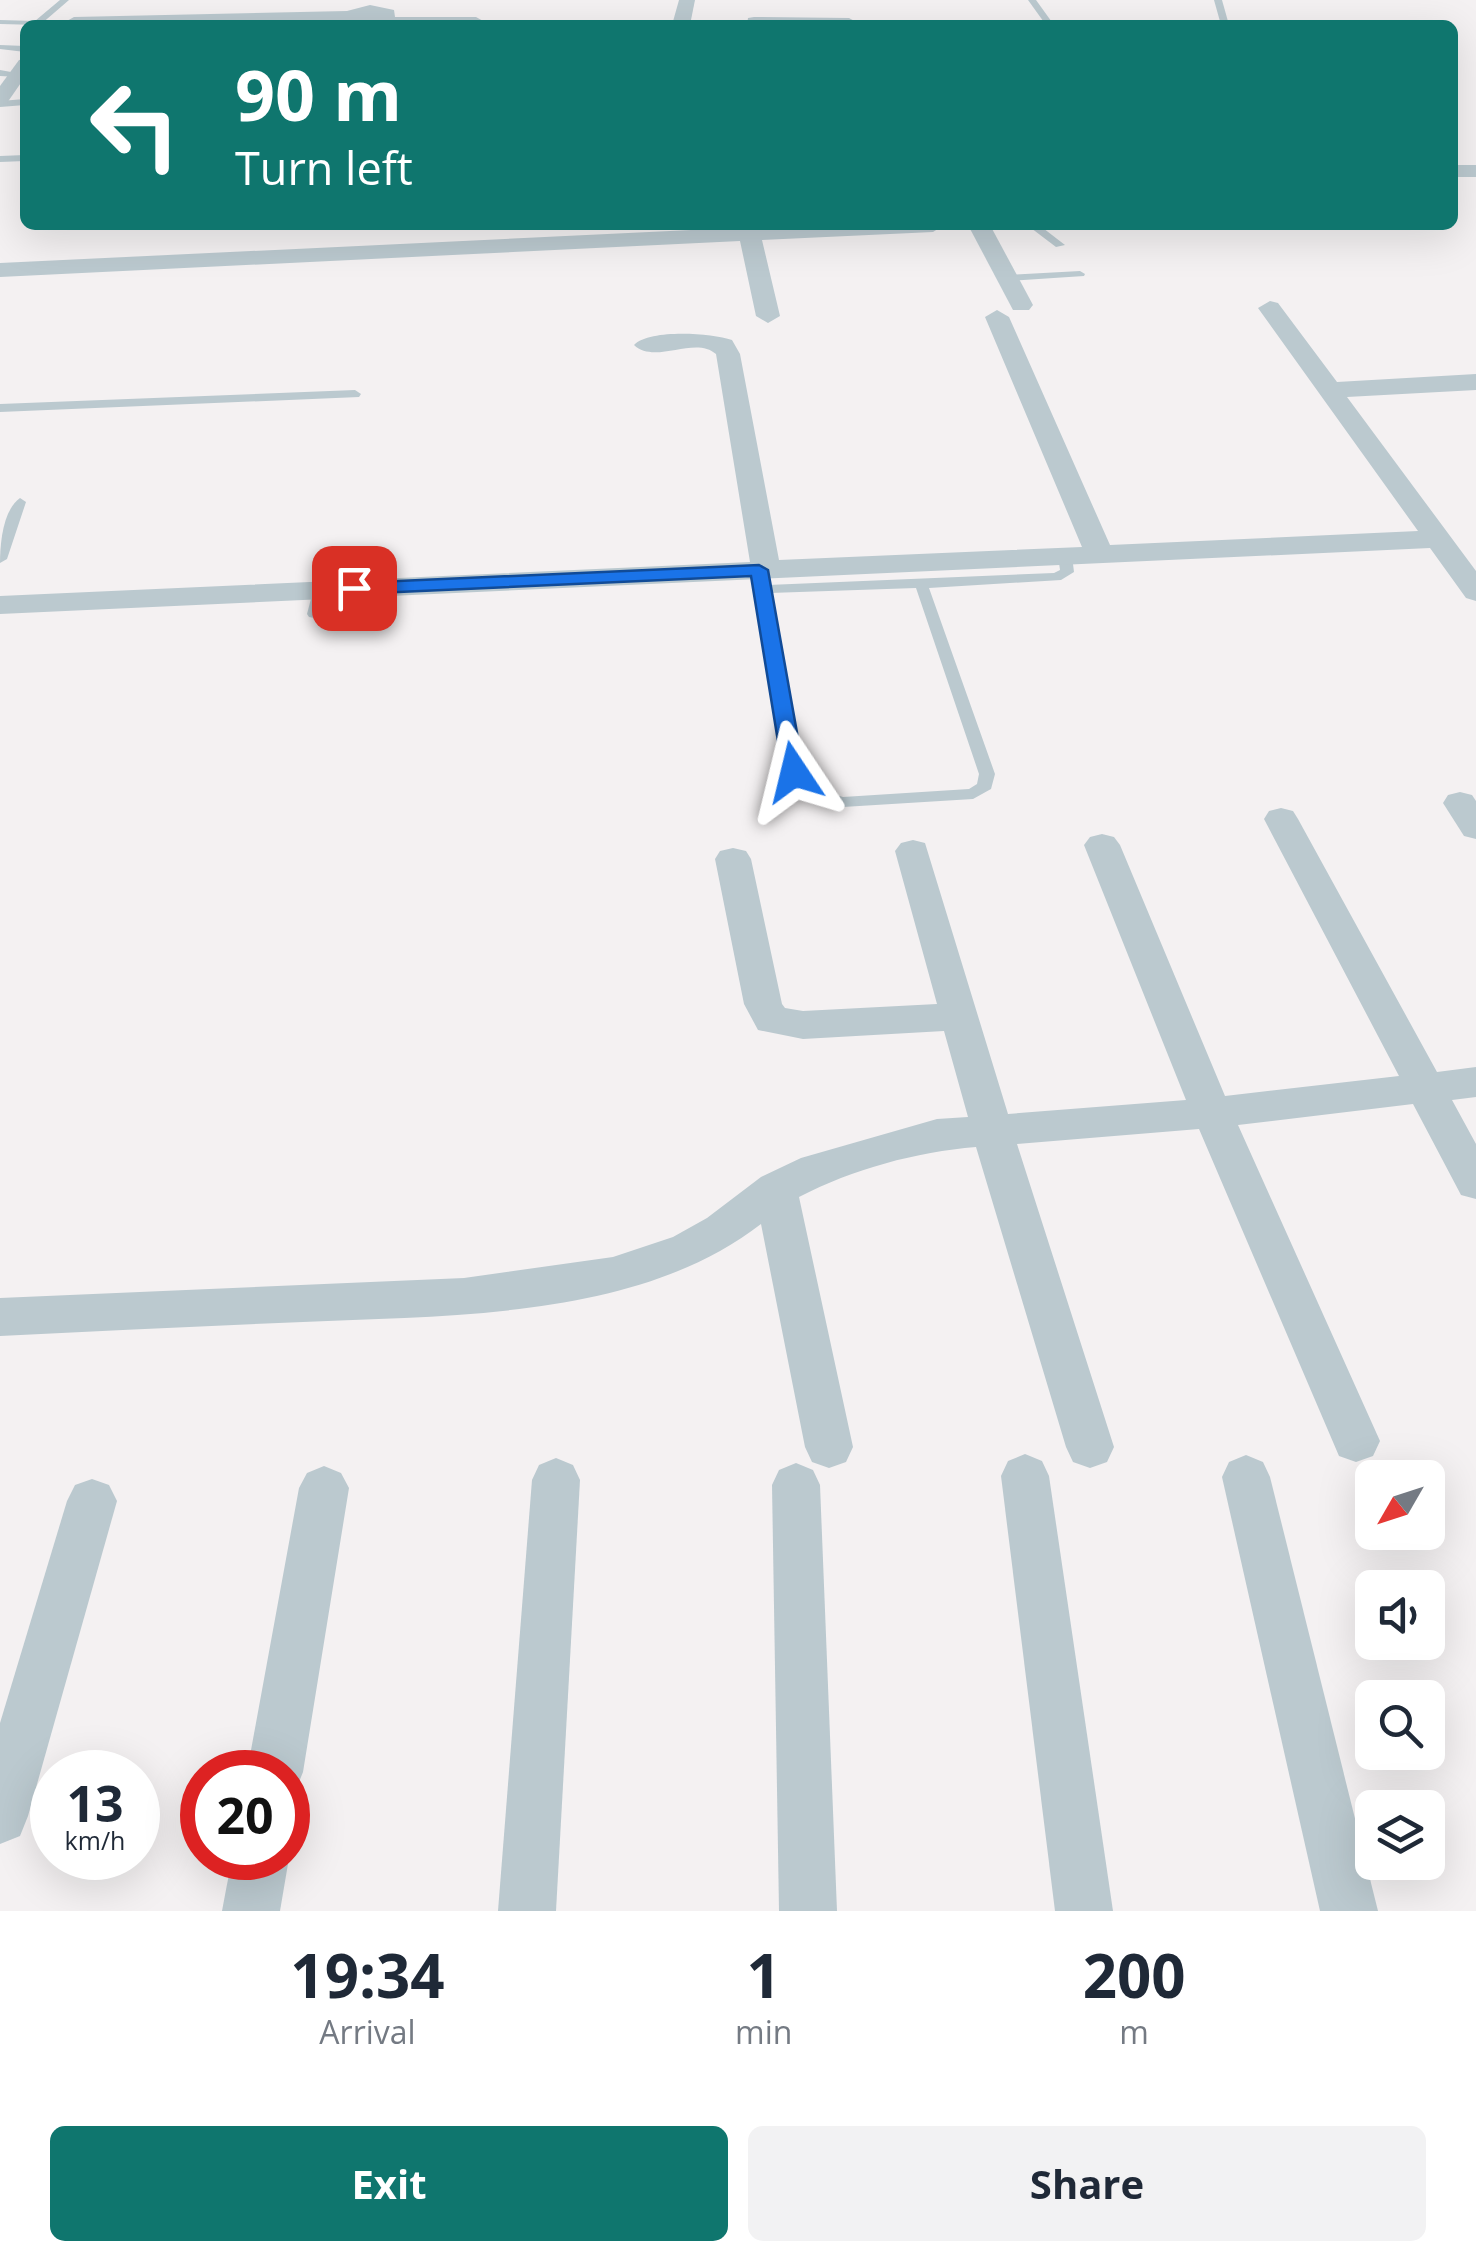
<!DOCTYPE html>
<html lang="en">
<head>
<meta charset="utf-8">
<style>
  body { margin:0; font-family:"Open Sans",sans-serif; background:#f2f2f3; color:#1f2937; height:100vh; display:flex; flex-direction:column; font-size:38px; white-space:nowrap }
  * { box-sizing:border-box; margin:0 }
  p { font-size:32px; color:#747a83 }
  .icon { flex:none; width:55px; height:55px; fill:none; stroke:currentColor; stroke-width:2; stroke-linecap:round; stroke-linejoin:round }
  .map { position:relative; height:1911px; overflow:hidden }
  .details { display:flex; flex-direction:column; background:#fff; flex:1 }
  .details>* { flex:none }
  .hud { position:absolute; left:20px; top:20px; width:1438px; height:210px; border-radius:15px; box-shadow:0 10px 40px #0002; background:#0f766e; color:#fff; overflow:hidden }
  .needle { width:65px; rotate:231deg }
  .buttons { position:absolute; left:1355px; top:1460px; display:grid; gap:20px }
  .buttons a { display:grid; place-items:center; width:90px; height:90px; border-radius:15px; background:#fff; box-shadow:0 10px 40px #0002; font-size:50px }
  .speed { position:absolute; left:30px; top:1750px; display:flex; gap:20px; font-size:50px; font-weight:700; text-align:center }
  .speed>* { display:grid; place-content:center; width:130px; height:130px; border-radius:50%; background:#fff; box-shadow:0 10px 40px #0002; line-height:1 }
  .speed small { font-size:25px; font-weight:400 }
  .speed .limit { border:15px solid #d22; background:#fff; color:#111 }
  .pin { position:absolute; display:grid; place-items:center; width:85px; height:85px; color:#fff; margin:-42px; border-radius:20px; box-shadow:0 5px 15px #0006 }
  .me { position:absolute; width:110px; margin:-55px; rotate:350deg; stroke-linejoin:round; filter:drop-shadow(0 0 8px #0008) }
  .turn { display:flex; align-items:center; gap:35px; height:210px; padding:0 50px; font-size:45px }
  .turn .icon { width:130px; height:130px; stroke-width:2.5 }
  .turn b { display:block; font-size:70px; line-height:85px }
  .eta { display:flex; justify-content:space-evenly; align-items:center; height:170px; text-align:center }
  .eta b { font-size:60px; font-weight:700; line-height:70px }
  .action { display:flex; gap:20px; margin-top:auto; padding:20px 50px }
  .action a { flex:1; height:115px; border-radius:15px; background:#0f766e; color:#fff; font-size:40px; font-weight:700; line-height:115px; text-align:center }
  .action a+a { background:#f2f2f3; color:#1f2937 }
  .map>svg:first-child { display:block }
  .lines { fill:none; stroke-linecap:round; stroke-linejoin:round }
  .service { fill:#bbc9cf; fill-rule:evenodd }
  .minor { fill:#bbc9cf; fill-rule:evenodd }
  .route { fill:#1a73e8; stroke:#114b97; stroke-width:2.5 }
</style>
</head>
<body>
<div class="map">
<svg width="1476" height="1911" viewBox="0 0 1476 1911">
  <rect width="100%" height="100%" fill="#f4f1f2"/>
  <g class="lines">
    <g class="service">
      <polygon points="60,0 69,0 40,25 0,24 0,20 35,21"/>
      <polygon points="1028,0 1036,0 1054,25 1046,25"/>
      <polygon points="1214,0 1222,0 1229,25 1221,25"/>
      <polygon points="0,45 25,46 25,52 0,49"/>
      <polygon points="0,70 22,74 18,77 0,76"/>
      <polygon points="25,99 25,105 0,107 0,101"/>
      <polygon points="25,155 25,161 0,162 0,156"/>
      <polygon points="1027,225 1039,225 1065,245 1056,247"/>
      <polygon points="1080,271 1085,274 1084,276 1007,281 1002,278 1007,275"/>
      <polygon points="355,390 361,394 359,397 0,412 0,404"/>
      <path d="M20,498L26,502L7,559L0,563C0,543 3,510 20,498Z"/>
      <path d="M1065,552L1072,556L1074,572L1061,580L929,588L995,774L991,789L973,799L843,807L799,794L785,773L752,570L754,567H764L768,585L1054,573L1060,570L1058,556ZM916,588L979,774L977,784L969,789L843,797L811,788L801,773L770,593Z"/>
      <polygon points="325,568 332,572 321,614 314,618 309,617 307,614 318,572"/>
    </g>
    <g class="minor">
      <polygon points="679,0 695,0 690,25 672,25"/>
      <polygon points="370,5 394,10 395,17 476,17 485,22 65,22 74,17 347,11"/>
      <polygon points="754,17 849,18 858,23 747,25 748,18"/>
      <polygon points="25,59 25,77 7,103 0,105 0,86 19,60"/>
      <rect x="1452" y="165" width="24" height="12"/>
      <polygon points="797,225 944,225 933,232 762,240 780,316 768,323 756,316 740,241 0,277 0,263"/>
      <polygon points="968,225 990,225 1033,305 1029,310 1013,310"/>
      <path d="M1270,301L1278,303L1337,382L1476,374V390L1347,397L1476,571V601L1466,598L1430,548L0,614V596L750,562L716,354C695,335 655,365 634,345C650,329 710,333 732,340L740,354L779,560L1082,547L985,317L997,310L1009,317L1110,545L1418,531L1258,308Z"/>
      <polygon points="1460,792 1472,795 1476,801 1476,839 1464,836 1443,803 1448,795"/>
      <path d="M1281,808L1293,811L1298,819L1437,1072L1476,1067V1097L1452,1100L1476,1144V1199L1461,1195L1413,1104L1238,1125L1380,1441L1373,1456L1356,1462L1339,1456L1199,1129L1017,1144L1114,1447L1107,1462L1090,1468L1073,1462L1066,1447L976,1147C916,1152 853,1169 799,1197L853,1447L846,1462L829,1468L812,1462L805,1447L761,1224C638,1319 453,1315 303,1322C202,1326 101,1331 0,1336V1298L464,1278L613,1257L673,1237L707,1218L761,1177L801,1158L937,1119L968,1117L944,1031L803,1039L758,1030L744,1004L715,859L720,851L733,848L746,851L751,859L782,1004L785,1008L803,1011L937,1004L895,851L901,843L913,840L925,843L1008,1114L1186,1100L1084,845L1090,837L1102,834L1114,837L1120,845L1225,1096L1399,1076L1264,819L1269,811Z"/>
      <polygon points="1025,1454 1042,1461 1049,1476 1113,1911 1055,1911 1001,1476 1008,1461"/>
      <polygon points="1246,1455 1263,1462 1270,1477 1378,1911 1320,1911 1222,1477 1229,1462"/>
      <polygon points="556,1458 573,1465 580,1480 556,1911 498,1911 532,1480 539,1465"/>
      <polygon points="796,1463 813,1470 820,1485 837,1911 779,1911 772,1485 779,1470"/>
      <polygon points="324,1466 341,1473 349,1488 303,1772 295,1792 288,1794 288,1772 247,1772 299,1488 307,1473"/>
      <polygon points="92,1479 109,1485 117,1501 28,1816 20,1836 0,1844 0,1723 67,1501 75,1485"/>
      <polygon points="288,1856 289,1858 280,1911 222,1911 232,1858"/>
    </g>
  </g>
  <polygon class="route" points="759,565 768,570 804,772 794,779 783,772 751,576 354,594 345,588 354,583"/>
</svg>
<div class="buttons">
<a><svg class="needle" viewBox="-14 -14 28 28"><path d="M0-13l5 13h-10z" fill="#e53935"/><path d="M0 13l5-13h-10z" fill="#747a83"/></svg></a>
<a><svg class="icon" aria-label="sound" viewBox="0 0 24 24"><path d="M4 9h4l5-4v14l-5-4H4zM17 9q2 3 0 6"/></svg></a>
<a><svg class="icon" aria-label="search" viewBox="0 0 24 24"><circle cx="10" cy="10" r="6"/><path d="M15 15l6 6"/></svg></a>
<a><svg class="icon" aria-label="layers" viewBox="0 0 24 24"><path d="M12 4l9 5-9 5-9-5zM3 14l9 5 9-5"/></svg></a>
</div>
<div class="speed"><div>13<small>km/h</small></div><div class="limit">20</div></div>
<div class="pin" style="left:354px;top:588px;background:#d93025"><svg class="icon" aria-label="arrive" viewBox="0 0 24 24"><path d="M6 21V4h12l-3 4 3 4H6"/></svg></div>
<svg class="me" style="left:794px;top:772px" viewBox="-20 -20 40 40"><path d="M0-17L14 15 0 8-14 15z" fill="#1a73e8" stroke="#fff" stroke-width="4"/></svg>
<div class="hud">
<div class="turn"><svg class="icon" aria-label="left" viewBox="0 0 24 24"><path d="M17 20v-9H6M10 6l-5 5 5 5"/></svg><div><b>90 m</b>Turn left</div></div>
</div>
</div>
<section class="details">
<div class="eta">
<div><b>19:34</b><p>Arrival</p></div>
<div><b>1</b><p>min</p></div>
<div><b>200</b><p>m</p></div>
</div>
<div class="action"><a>Exit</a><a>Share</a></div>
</section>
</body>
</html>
